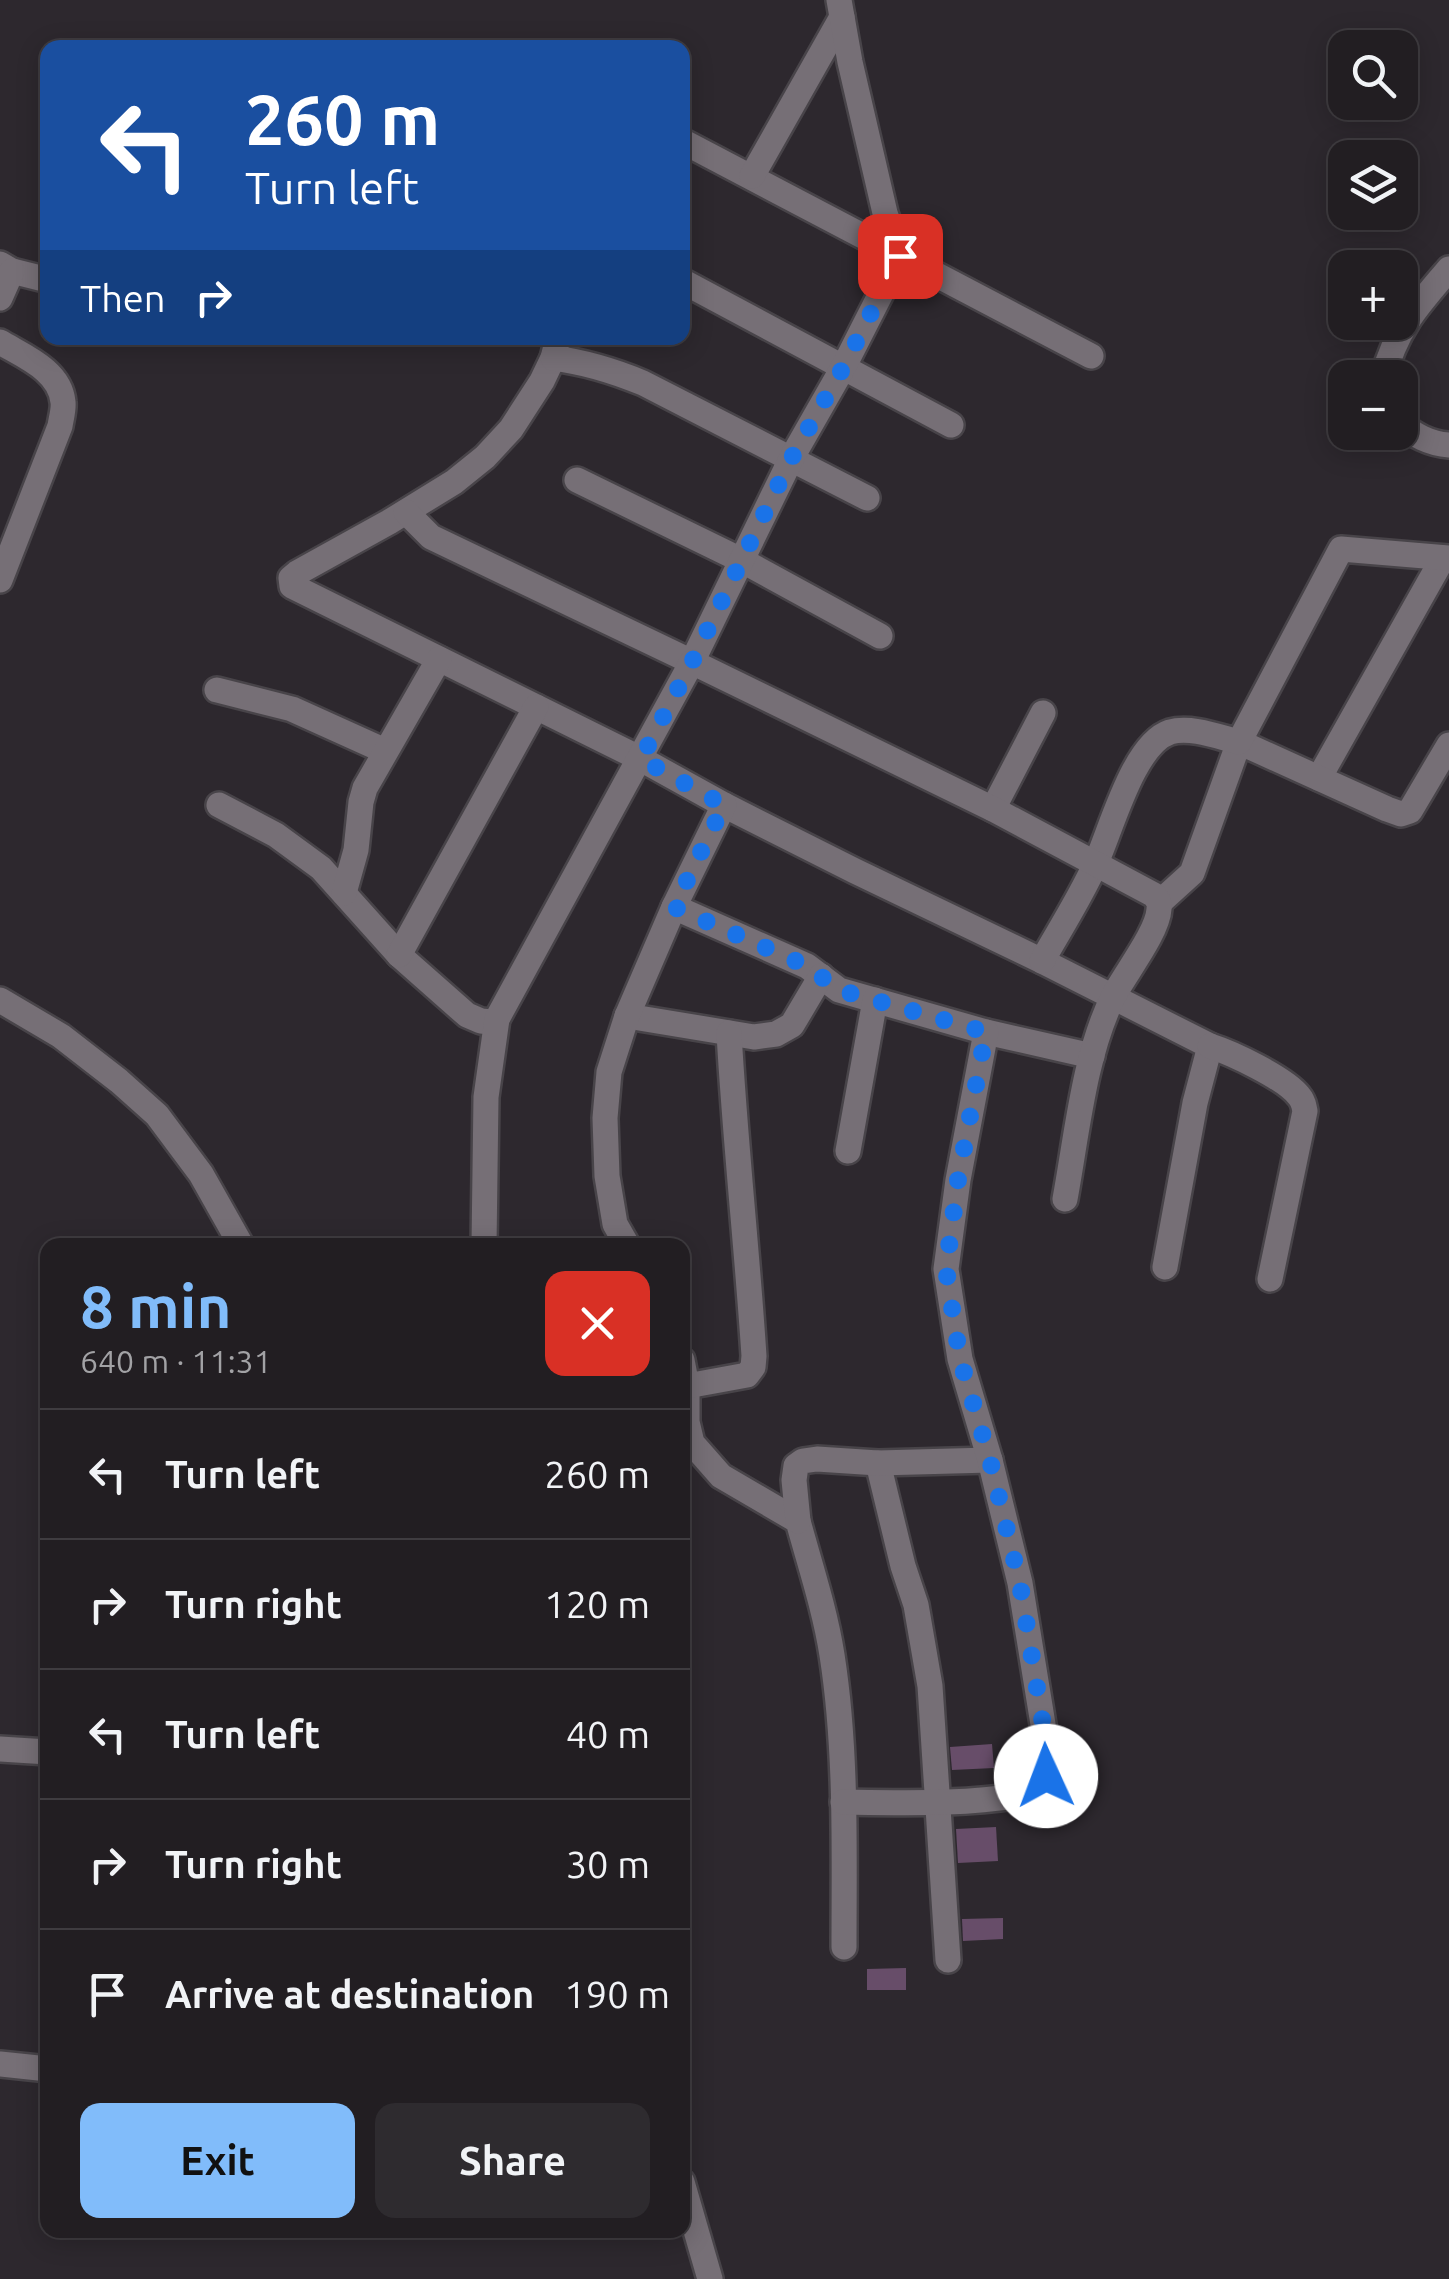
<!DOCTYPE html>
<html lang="en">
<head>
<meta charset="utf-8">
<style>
  body { margin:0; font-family:Ubuntu,sans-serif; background:#2e2b2f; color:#f1f3f6; height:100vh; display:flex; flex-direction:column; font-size:38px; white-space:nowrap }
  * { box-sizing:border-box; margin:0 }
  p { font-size:32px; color:#a2a2a5 }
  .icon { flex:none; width:55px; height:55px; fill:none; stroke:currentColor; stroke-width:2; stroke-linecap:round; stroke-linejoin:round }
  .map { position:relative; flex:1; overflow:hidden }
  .sheet { position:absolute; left:40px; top:1238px; width:650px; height:1000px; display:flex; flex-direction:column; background:#221e22; border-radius:20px; box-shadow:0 5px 25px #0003,0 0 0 2px #3f3c40 }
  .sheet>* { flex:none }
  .top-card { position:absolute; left:40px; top:40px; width:650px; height:305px; border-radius:20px; box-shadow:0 5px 25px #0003,0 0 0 2px #3f3c40; background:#1a4fa0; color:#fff; overflow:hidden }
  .fabs { position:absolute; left:1328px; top:30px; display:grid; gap:20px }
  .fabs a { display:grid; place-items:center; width:90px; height:90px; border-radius:20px; background:#221e22; box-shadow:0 5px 25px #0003,0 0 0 2px #3f3c40; font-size:50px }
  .pin { position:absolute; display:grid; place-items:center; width:85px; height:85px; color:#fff; margin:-42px; border-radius:20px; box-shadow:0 5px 15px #0006 }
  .me { position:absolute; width:110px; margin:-55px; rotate:358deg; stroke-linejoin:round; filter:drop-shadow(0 0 8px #0008) }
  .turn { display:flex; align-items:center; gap:35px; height:210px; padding:0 40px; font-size:45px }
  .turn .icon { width:130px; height:130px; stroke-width:2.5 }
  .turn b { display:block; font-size:70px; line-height:85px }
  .then { display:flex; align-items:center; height:95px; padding:0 40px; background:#0003; gap:20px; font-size:38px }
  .round { display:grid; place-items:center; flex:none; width:105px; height:105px; border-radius:20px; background:#2e2b2f }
  .headline { display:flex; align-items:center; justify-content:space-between; height:170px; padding:0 40px }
  h1 { font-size:60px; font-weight:700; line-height:75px; color:#81bcfa }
  .button { display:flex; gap:20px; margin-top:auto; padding:20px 40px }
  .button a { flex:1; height:115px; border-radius:20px; background:#81bcfa; color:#111; font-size:40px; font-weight:700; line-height:115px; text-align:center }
  .button a+a { background:#2e2b2f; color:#f1f3f6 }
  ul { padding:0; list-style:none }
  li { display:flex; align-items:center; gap:30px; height:130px; padding:0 40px; border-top:2px solid #3f3c40 }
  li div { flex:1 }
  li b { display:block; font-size:38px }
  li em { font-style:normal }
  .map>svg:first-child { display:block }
  .building { fill:#674d69 }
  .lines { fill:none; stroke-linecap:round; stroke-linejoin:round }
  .minor-casing { stroke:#484449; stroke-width:30 }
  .minor { stroke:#766f76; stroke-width:25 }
  .route { stroke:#1a73e8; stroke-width:18; stroke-dasharray:0 32.4 }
</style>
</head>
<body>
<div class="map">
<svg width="1449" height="2279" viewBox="0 0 1449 2279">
  <rect width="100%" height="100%" fill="#2d282e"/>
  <g class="building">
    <polygon points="992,1744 994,1768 952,1770 950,1747"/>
    <polygon points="996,1827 998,1861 958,1863 956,1829"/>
    <polygon points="1003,1918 1003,1939 963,1941 962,1919"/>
    <polygon points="906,1968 906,1990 867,1990 867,1969"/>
  </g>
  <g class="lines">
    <defs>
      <g id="minor">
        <polyline points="682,141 1091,356"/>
        <polyline points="752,176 842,17"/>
        <polyline points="0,264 12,271 48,280"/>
        <polyline points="682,281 951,425"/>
        <polyline points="0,298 12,271"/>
        <polyline points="558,338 553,358 542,381 511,429 485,457 454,482 389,522 297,573 291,578 292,586 641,759 724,805 855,871 1042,961 1210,1046 1195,1103 1165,1267"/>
        <path d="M0,342C23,356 60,370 63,402C64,409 61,419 60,426L0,580"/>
        <path d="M553,358C585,362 614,371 643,383L867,498"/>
        <path d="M1383,378C1396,329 1417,306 1449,269"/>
        <path d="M1400,422C1412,435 1431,444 1449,445"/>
        <polyline points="577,480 741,560 880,636"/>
        <polyline points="406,512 431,537 692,662 791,459 844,366 900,256 885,213 850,62 839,0"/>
        <polyline points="217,690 292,709 385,751"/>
        <polyline points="1319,778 1443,558"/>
        <polyline points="219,805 276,835 321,868 399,955 467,1015 481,1021 491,1022 497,1019"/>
        <polyline points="993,809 1043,713"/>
        <polyline points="344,893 356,850 361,802 365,788 439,659"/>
        <polyline points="1159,903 1192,873 1239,742 1387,809 1401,814 1410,811 1449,745"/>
        <polyline points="674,907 807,966 839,990 986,1032 1092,1056"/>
        <polyline points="399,955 536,707"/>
        <path d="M1042,961C1060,929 1080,898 1095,865C1111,831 1133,744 1170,732C1191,726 1219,737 1239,742L1341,549L1449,558"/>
        <polyline points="0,1000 61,1036 119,1081 157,1115 201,1174 241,1245"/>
        <polyline points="627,1016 754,1037 776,1034 792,1025 821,976"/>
        <path d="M1210,1046C1232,1053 1285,1078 1299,1096C1304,1102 1303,1103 1305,1111L1270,1279"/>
        <polyline points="848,1151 875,1000"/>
        <path d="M484,1245L486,1097L497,1019L692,662L993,809L1154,895C1158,901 1160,901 1159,909C1158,932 1124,975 1113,997C1084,1056 1077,1134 1065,1199"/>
        <polyline points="627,1245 615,1224 607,1176 605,1118 609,1072 627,1016 674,907 724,805"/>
        <path d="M682,1360L687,1386V1422L692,1443L721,1476L798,1521C810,1565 825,1610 832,1655C847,1751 844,1851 844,1947"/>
        <path d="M687,1386L747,1375L753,1367L754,1356C747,1248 735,1141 729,1033"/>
        <polyline points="878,1463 903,1566 916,1605 930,1686 948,1960"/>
        <polyline points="798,1521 794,1480 796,1466 803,1461 817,1459 878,1463 990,1460"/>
        <polyline points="0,1749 48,1752"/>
        <path d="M843,1802C908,1803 974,1805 1038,1792L1045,1776L1048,1755L1020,1583L990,1460L960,1359L946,1269L958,1180L986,1032"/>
        <polyline points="0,2064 48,2069"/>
        <polyline points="682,2182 710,2279"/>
      </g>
    </defs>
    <use href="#minor" class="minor-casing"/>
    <use href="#minor" class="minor"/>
  </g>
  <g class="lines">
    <polyline class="route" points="900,256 844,366 791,459 692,662 641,759 724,805 674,907 807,966 839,990 986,1032 958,1180 946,1269 960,1359 990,1460 1020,1584 1048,1755 1046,1776"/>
  </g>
</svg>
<div class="fabs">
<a><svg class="icon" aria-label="search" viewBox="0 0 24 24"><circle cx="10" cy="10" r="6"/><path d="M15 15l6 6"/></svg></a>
<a><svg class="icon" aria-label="layers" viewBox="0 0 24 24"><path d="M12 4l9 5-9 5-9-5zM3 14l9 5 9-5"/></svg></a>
<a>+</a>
<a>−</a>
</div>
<div class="pin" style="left:900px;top:256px;background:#d93025"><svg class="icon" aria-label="arrive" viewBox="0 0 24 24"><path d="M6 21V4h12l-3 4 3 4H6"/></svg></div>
<svg class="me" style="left:1046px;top:1776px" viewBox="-20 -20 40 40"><circle r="19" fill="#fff"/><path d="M0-13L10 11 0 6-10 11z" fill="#1a73e8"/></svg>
<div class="top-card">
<div class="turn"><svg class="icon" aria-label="left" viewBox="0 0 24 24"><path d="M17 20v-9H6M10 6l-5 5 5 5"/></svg><div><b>260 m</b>Turn left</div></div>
<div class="then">Then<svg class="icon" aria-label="right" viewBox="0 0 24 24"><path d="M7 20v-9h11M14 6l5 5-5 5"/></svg></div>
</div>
<section class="sheet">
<div class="headline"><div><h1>8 min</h1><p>640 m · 11:31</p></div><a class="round" style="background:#d93025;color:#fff"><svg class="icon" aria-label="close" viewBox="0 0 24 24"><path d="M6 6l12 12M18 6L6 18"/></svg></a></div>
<ul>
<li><svg class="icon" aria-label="left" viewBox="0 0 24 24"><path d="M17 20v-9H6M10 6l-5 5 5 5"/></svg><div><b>Turn left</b></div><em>260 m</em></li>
<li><svg class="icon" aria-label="right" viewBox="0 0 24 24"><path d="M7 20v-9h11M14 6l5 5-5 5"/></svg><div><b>Turn right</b></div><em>120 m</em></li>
<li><svg class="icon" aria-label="left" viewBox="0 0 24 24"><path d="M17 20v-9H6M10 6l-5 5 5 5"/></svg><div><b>Turn left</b></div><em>40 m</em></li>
<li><svg class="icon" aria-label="right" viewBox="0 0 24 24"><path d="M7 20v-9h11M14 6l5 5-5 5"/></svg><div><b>Turn right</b></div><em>30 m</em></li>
<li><svg class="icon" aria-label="arrive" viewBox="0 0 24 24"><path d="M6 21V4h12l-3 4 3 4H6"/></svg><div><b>Arrive at destination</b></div><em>190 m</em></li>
</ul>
<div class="button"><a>Exit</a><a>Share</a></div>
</section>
</div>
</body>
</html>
